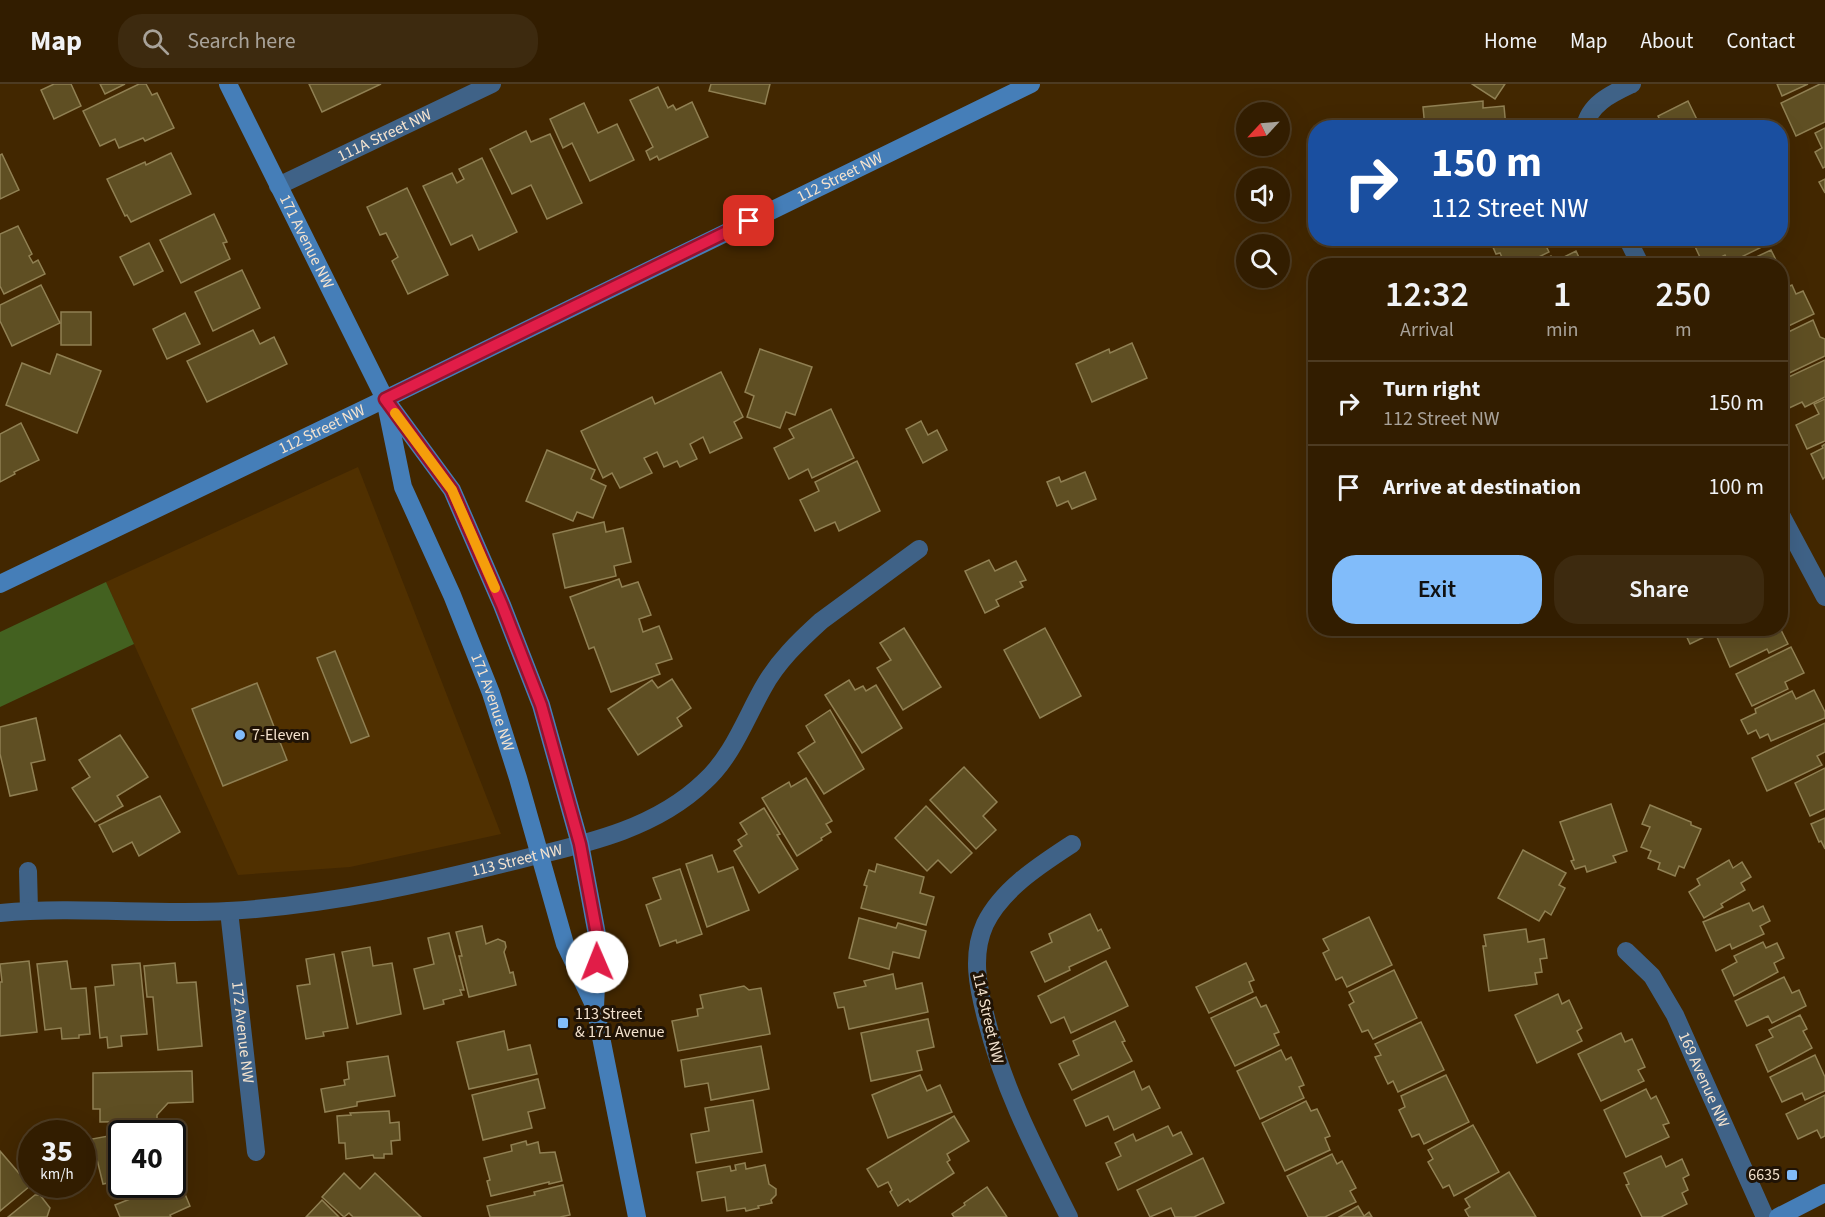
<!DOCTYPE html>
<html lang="en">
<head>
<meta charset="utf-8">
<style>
  body { margin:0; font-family:"Source Sans 3",sans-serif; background:#3d2a0f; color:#f1f3f6; height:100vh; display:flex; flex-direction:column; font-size:22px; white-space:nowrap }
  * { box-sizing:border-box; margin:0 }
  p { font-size:20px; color:#a8a299 }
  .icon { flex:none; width:33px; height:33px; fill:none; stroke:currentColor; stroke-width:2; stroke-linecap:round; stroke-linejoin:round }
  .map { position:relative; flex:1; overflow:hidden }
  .sheet { position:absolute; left:1308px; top:174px; width:480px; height:378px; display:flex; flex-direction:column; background:#321d00; border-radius:24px; box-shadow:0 6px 24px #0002,0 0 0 2px #4d3b22 }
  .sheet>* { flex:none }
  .guide { position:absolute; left:1308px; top:36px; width:480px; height:126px; border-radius:24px; box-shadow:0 6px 24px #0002,0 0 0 2px #4d3b22; background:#1a4fa0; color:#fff; overflow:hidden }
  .needle { width:39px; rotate:244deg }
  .buttons { position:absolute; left:1236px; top:18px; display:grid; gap:12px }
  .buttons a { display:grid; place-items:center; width:54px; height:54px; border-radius:50%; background:#321d00; box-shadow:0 6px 24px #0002,0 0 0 2px #4d3b22; font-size:30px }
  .speed { position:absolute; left:18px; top:1036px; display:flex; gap:12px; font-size:30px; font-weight:700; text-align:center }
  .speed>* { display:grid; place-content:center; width:78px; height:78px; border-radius:50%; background:#321d00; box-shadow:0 6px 24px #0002,0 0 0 2px #4d3b22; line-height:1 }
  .speed small { font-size:15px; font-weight:400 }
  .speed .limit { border:3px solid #111; border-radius:9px; background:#fff; color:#111 }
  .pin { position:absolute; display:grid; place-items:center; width:51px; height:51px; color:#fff; margin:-26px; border-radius:12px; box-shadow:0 3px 9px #0006 }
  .me { position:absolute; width:66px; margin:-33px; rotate:359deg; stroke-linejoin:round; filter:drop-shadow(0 0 4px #0008) }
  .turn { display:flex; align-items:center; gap:21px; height:126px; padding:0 24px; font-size:27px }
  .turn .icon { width:78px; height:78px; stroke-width:2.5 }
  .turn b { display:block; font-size:42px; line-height:51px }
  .eta { display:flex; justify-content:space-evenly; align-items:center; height:102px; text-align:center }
  .eta b { font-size:36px; font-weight:600; line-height:42px }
  .primary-button { display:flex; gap:12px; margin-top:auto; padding:12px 24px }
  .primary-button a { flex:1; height:69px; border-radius:24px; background:#81bcfa; color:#111; font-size:24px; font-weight:600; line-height:69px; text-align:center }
  .primary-button a+a { background:#3d2a0f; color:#f1f3f6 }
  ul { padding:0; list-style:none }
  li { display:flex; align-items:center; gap:18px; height:84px; padding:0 24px; border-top:2px solid #4d3b22 }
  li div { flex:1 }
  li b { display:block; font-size:22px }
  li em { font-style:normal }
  header { display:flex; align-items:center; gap:36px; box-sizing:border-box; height:84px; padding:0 30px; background:#321d00; border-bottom:2px solid #4d3b22 }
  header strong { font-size:28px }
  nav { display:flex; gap:33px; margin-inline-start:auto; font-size:21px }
  .search { width:420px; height:54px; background:#3d2a0f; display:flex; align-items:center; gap:15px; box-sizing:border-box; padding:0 21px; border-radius:24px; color:#a8a299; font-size:22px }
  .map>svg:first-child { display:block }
  .built { fill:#503000 }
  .forest { fill:#436120 }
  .building { fill:#5f4f23; stroke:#908053; stroke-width:1.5 }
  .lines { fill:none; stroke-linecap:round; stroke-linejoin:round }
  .street { stroke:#3f6287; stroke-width:18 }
  .secondary { stroke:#457eb8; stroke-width:18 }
  .route-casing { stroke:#92132f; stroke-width:15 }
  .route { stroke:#e11d48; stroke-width:10 }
  .slow { stroke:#f59e0b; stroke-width:10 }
  .poi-dot { fill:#81bcfa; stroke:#201305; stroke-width:2 }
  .labels { text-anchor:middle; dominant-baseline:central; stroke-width:6; stroke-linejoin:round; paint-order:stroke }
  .street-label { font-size:16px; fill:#f4e3cf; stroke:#201305 }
  .poi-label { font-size:16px; fill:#f4e3cf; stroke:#201305; text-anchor:start }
</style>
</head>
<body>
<header>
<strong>Map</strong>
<div class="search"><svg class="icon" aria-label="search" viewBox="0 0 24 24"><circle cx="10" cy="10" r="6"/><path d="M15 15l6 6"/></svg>Search here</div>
<nav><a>Home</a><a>Map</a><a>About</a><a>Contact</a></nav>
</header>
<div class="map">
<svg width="1825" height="1133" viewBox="0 0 1825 1133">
  <rect width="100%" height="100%" fill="#422700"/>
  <polygon class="built" points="358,383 501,750 350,783 238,791 106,498"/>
  <polygon class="forest" points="106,498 134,560 0,623 0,548"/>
  <g class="building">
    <polygon points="54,0 71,0 81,22 54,35 41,6"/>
    <polygon points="100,0 125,0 105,10"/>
    <polygon points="139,0 146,0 152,11 157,9 174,44 145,57 143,54 119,64 115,55 100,62 83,27"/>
    <polygon points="309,0 381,0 322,28"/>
    <polygon points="711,0 770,0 765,20 709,7"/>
    <polygon points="1472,0 1505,0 1495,15"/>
    <polygon points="1777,0 1808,0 1782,12"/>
    <polygon points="1820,0 1825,0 1825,38 1796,52 1781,19"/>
    <polygon points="658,3 668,24 673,21 676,26 692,18 708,53 659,76 657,72 650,76 646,67 653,63 630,16"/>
    <polygon points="1483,17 1483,24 1504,22 1506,44 1425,44 1423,23"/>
    <polygon points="1688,17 1701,44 1649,44 1661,38 1658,32"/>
    <polygon points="584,19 598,49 617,40 634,76 590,97 572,59 563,64 550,35"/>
    <polygon points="1825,44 1825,83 1823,84 1815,68 1822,64 1815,49"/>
    <polygon points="526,47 531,58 550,50 582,119 547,135 531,101 512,110 490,65"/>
    <polygon points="171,69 191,110 131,138 127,131 125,132 107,95 145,78 146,81"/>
    <polygon points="2,70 19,106 0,115 0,71"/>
    <polygon points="482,74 517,148 479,166 472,151 451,161 423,102 452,89 457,99 464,95 459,85"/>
    <polygon points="1825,95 1825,109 1819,98"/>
    <polygon points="407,104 448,191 408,210 392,177 398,173 386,149 380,151 367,123"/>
    <polygon points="214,130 227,158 223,159 230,175 181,199 160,156"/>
    <polygon points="18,142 32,170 29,172 33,179 38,176 45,190 4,210 0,202 0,150"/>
    <polygon points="1489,154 1551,154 1544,158 1549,168 1520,182 1506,182 1500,169 1496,170"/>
    <polygon points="1694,154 1763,154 1766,161 1729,179 1725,171 1704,182 1692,156"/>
    <polygon points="149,159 163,187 134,201 120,173"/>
    <polygon points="1771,166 1778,180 1780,179 1788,197 1780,201 1780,182 1737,182"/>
    <polygon points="1576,167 1583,182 1531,182 1551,172 1554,178"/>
    <polygon points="242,186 260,224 213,247 195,208"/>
    <polygon points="41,201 60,239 12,262 0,237 0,221"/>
    <polygon points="1792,201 1796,210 1803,207 1814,230 1780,246 1780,206"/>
    <rect x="61" y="228" width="30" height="33"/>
    <polygon points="185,229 200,260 167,275 153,245"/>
    <polygon points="1813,236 1820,253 1825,255 1825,272 1781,293 1780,252"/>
    <polygon points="253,246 260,260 274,253 287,280 207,318 187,277"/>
    <polygon points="1132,259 1147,294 1092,318 1076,280 1109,265 1110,269"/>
    <polygon points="760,265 812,283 795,331 786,328 780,344 747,333 754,312 745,308"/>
    <polygon points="57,270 101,287 77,349 6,321 22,279 50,290"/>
    <polygon points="1825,276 1825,313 1805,323 1802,318 1787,325 1780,312 1780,297"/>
    <polygon points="721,288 743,333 734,338 742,354 710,369 703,353 690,360 697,375 680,383 677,377 664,383 657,368 644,374 652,389 620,404 612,389 603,394 581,347 652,313 655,320"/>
    <polygon points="1825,315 1825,357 1807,365 1796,341 1819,330 1814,320"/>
    <polygon points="831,325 854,374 812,394 808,385 789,395 774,364 794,354 789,345"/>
    <polygon points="921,337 928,351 937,346 947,366 923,379 906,345"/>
    <polygon points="21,339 39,376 14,388 15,390 0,398 0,350"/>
    <polygon points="1825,360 1825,393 1823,395 1811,370 1823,364 1822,362"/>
    <polygon points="547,366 595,386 591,395 606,402 593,434 577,428 573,437 526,417"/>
    <polygon points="857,377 880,427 839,447 835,438 815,447 800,416 819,407 815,398"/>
    <polygon points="1085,388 1096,415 1072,425 1068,417 1057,422 1047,398 1059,393 1061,398"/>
    <polygon points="604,438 606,448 623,444 631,478 614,482 616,492 565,504 553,450"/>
    <polygon points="989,476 995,487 1016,477 1026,496 1020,498 1023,503 996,516 999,522 985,529 965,487"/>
    <polygon points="619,495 622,503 638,498 651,531 639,535 643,548 659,542 672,575 656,580 660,590 611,608 594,563 589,565 570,513"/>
    <polygon points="904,544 941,603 903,626 877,584 891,576 880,559"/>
    <polygon points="1045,544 1081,612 1040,634 1004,566"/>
    <polygon points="1676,544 1723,544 1690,560 1684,547 1678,549"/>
    <polygon points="1734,544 1780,544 1788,560 1769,569 1767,565 1730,583 1717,553"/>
    <polygon points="1791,563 1804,589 1785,598 1788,605 1752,622 1736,590"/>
    <polygon points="335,567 369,652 351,659 317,574"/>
    <polygon points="672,595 691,624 677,634 682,642 638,671 608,625 652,596 658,604"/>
    <polygon points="849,596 855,606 863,602 866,607 876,601 902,644 862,669 825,611"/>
    <polygon points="257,599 287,676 223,702 192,625"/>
    <polygon points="1814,606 1825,628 1825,634 1771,657 1768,650 1760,654 1756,646 1748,650 1741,636 1756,629 1755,625 1792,607 1796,615"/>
    <polygon points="830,626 864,685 824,710 798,669 815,658 806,642"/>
    <polygon points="36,634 45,676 31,679 37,706 10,712 0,670 0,643"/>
    <polygon points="1825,639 1825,668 1817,672 1822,681 1767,707 1752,674"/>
    <polygon points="120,651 148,693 117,712 123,722 95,738 72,704 90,693 79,676"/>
    <polygon points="964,683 997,718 983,732 996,746 976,765 930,716"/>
    <polygon points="1825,684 1825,725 1810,732 1795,699"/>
    <polygon points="806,694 832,737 826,740 831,748 821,754 822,756 797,772 762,714 789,698 791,703"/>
    <polygon points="160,712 180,748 139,772 132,758 113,768 99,741"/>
    <polygon points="1611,720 1627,767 1613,772 1616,778 1587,788 1585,782 1575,785 1571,777 1574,776 1560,738"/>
    <polygon points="1650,721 1691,738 1691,741 1701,745 1684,784 1679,782 1675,792 1658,785 1660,779 1648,774 1651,767 1641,763 1650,743 1642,740"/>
    <polygon points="926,722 972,769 951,789 938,776 927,787 895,754"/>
    <polygon points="764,724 780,750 777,751 798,785 759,809 734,767 742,762 738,756 747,750 740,739"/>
    <polygon points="1825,734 1825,765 1821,757 1819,758 1811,740"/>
    <polygon points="1523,766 1566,789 1559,801 1565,804 1551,831 1545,827 1539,837 1498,814"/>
    <polygon points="712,771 718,788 733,783 749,826 707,843 686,780"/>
    <polygon points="1729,776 1733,784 1742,778 1751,793 1741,799 1745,806 1721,820 1723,823 1704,834 1689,808 1700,801 1697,795"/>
    <polygon points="877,780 924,793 920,809 934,813 926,841 861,824 867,802 864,801 869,786 875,788"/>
    <polygon points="680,785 702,850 677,859 676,856 660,862 646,821 661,815 653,794"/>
    <polygon points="1749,819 1753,827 1763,822 1770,837 1760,842 1764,850 1732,865 1730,860 1716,867 1703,838"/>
    <polygon points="1090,830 1098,847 1101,845 1110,864 1069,883 1070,886 1045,898 1031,868 1052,858 1049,850"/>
    <polygon points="1369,833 1392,881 1347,903 1342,893 1336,896 1323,869 1329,866 1323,855"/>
    <polygon points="859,834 896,844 898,839 926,847 919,874 893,868 889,885 849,874"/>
    <polygon points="482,842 486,860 498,855 505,858 506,863 504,868 510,889 513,888 516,901 469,913 459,872 462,872 456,848"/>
    <polygon points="1526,845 1528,858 1544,855 1547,874 1540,875 1542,888 1535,889 1537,900 1489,907 1483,862 1486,862 1484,851"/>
    <polygon points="449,849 464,906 460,906 462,911 443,916 444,920 424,925 414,885 434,880 428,854"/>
    <polygon points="1763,858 1766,864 1777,859 1784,874 1774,879 1778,888 1734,912 1722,886 1737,878 1734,872"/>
    <polygon points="370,863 373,882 392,879 401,930 357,940 342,868"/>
    <polygon points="334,870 348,944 323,948 324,952 306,955 297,902 310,900 306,875"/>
    <polygon points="29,877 37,948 0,952 0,898 2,898 0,880"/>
    <polygon points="67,877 71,905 86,904 90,950 79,951 79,954 62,955 61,944 45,946 37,880"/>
    <polygon points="1106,877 1128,922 1071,949 1064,933 1051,939 1038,912"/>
    <polygon points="140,879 147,950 121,952 122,962 108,964 107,953 100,954 95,903 114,901 112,881"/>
    <polygon points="175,879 177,899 196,898 202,962 158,966 153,913 147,913 144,882"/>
    <polygon points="1246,879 1254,896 1249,898 1253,908 1209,929 1196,903"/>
    <polygon points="1394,886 1417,934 1373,955 1368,946 1362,948 1349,921 1354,918 1349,908"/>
    <polygon points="893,890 896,905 922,899 928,928 849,945 844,923 838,924 834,909 866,902 864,897"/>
    <polygon points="1784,893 1792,909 1799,906 1806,922 1772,939 1768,932 1747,942 1735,917"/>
    <polygon points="744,902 749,906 761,904 770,950 678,967 672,937 698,932 697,925 703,924 700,911"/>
    <polygon points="1558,910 1562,920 1569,916 1582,944 1577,947 1582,957 1537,979 1515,931"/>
    <polygon points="1256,913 1261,923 1266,921 1279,948 1274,950 1279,961 1235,982 1211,934"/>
    <polygon points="1800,931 1807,945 1803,947 1812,964 1768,988 1756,961 1773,953 1769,946"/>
    <polygon points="928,935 934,963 917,967 922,986 871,997 861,949"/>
    <polygon points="1115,937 1125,957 1122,958 1132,977 1072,1006 1059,980 1079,971 1073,957"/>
    <polygon points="1421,938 1444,986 1398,1008 1393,997 1388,1000 1375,973 1381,971 1375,960"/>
    <polygon points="504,947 508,966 530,961 537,990 469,1005 457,958"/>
    <polygon points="1621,949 1625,958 1632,955 1645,983 1638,986 1644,997 1601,1017 1578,970"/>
    <polygon points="761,962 769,1005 711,1016 708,999 685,1003 681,976"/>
    <polygon points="1281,966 1286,976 1291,973 1304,1001 1299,1003 1304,1014 1260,1035 1237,987"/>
    <polygon points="1815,971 1825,993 1825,1007 1805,1016 1802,1009 1782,1018 1770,993"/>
    <polygon points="388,972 395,1012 357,1018 357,1022 325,1028 321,1005 345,1001 344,996 349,995 347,978"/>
    <polygon points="192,987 193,1018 168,1019 157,1031 157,1037 100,1038 100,1025 93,1025 93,989"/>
    <polygon points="1134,987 1142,1006 1149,1002 1160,1024 1114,1046 1108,1032 1086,1042 1074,1016"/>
    <polygon points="920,991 927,1007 940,1001 952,1028 888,1054 872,1011"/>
    <polygon points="1446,991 1469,1038 1424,1060 1419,1050 1412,1053 1399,1026 1405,1023 1401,1012"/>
    <polygon points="538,995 545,1024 528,1028 532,1044 483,1056 472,1011"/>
    <polygon points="1646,1005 1651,1015 1656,1012 1669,1039 1663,1041 1669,1053 1626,1073 1604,1026"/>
    <polygon points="1825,1011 1825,1052 1821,1054 1817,1046 1798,1055 1786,1030"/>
    <polygon points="753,1016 762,1068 696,1079 691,1050 709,1047 705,1024"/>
    <polygon points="1306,1017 1311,1027 1317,1025 1330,1052 1325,1054 1330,1066 1285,1087 1262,1039"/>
    <polygon points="389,1027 390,1039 399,1038 400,1056 391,1057 392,1070 384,1070 384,1074 374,1074 373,1071 346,1075 345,1059 339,1059 337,1032 351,1031 350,1029"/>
    <polygon points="954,1032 969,1057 947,1070 950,1076 947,1078 954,1089 910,1118 908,1115 898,1122 890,1108 892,1106 888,1098 878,1103 867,1085"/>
    <polygon points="1473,1041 1499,1088 1454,1112 1449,1101 1443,1104 1428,1078 1433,1075 1428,1066"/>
    <polygon points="1168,1042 1173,1052 1181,1048 1192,1070 1118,1106 1106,1079 1121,1072 1115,1059 1133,1050 1136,1057"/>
    <polygon points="146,1045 147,1050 122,1050 122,1096 103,1100 92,1055"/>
    <polygon points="526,1057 527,1061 538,1058 540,1069 555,1068 562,1097 549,1100 549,1098 491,1112 487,1097 490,1096 484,1074 512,1067 511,1061"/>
    <polygon points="172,1065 177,1086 172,1087"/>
    <polygon points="0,1067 30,1102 0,1127"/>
    <polygon points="1332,1070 1337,1080 1342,1077 1356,1104 1350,1107 1356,1118 1325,1133 1308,1133 1287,1092"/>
    <polygon points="1661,1072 1666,1083 1682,1075 1689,1091 1683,1094 1688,1106 1682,1109 1687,1120 1661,1133 1642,1133 1626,1101 1629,1100 1624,1089"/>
    <polygon points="1203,1074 1224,1119 1194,1133 1175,1133 1171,1124 1150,1133 1137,1106"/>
    <polygon points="745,1079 746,1085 765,1081 769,1100 776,1105 776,1111 771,1116 772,1119 758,1122 759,1124 746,1127 745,1124 727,1127 725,1113 702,1117 697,1088 730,1082 731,1087 736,1086 735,1081"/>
    <polygon points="1509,1088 1536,1133 1469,1133 1465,1126 1470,1123 1465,1115"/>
    <polygon points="344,1089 360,1105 375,1089 421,1133 353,1133 349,1129 344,1133 322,1113"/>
    <polygon points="177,1091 190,1122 170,1131 171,1133 120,1133 115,1121 150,1107 148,1103 153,1101 172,1101 172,1093"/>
    <polygon points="563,1101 570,1131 560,1133 490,1133 487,1122 535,1111 534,1108"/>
    <polygon points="987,1103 1007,1133 954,1133 952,1130 965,1121 964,1119"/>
    <polygon points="35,1111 40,1111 50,1124 47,1133 8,1133"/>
    <polygon points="322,1116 339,1133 306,1133"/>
    <polygon points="1358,1122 1364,1132 1369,1128 1372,1133 1339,1133"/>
  </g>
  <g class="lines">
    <g class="street">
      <path d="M1585,44C1588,20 1613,9 1632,0"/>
      <path id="s1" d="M278,102L492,0"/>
      <polyline points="1627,154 1641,182"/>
      <polyline points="1780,429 1825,513"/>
      <polyline points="28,787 29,826"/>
      <path id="s2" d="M229,827L256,1068"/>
      <path id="s3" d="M0,829C76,822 152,831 228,827C330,821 428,799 526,774C589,759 656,744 704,698C732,673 745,636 763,604C777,578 799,557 821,537L919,465"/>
      <path id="s4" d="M1626,867L1652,892L1675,931L1765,1133"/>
      <path d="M1069,1133C1036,1067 1004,1007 986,934C978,903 971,871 985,840C1002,805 1040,781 1072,760"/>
    </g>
    <g class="secondary">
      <path id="s5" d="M228,0L385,315L452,406L502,521L541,621L580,760L598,856L595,923L637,1133"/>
      <path id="s6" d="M386,320L403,403L452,511L491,609L518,694L565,860L594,921"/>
      <path id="s7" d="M0,500L385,315L1031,0"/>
      <polyline points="1778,1133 1825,1109"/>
    </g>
  </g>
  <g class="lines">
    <defs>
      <polyline id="route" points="597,878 598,856 580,760 541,621 502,521 452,406 385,315 749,137"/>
    </defs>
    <use href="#route" class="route-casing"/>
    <use href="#route" class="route"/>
    <polyline class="slow" points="395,329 452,406 495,504"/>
  </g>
  <g class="poi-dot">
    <circle cx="240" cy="651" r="6"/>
    <rect x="557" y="933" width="12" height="12" rx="3"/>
    <rect x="1786" y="1085" width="12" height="12" rx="3"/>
  </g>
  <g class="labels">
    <g class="street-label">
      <text stroke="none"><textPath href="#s1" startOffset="118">111A Street NW</textPath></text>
      <text stroke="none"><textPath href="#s7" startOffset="933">112 Street NW</textPath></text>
      <text stroke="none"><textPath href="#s5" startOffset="176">171 Avenue NW</textPath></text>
      <text stroke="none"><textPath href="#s7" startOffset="357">112 Street NW</textPath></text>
      <text stroke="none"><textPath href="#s6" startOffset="318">171 Avenue NW</textPath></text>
      <text stroke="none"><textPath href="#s3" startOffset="522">113 Street NW</textPath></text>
      <text transform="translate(988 934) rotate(77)">114 Street NW</text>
      <text stroke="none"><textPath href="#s2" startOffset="122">172 Avenue NW</textPath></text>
      <text stroke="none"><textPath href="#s4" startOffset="152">169 Avenue NW</textPath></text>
    </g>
    <g class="poi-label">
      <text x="252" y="651">7-Eleven</text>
      <text x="575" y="930">113 Street<tspan x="575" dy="18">&amp; 171 Avenue</tspan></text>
      <text x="1780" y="1091" text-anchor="end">6635</text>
    </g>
  </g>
</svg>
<div class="buttons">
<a><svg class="needle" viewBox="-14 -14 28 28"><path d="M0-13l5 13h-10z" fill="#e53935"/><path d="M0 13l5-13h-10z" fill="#a8a299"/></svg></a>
<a><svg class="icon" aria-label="sound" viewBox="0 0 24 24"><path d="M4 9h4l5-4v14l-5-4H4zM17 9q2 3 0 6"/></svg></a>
<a><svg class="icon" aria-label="search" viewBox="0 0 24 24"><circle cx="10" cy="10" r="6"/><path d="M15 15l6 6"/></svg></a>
</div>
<div class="speed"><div>35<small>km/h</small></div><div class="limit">40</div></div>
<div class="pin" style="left:749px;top:137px;background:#d93025"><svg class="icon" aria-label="arrive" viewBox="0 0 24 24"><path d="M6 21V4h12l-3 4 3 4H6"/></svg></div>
<svg class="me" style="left:597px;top:878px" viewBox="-20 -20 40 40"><circle r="19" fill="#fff"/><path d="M0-13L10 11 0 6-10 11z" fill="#e11d48"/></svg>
<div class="guide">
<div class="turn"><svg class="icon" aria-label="right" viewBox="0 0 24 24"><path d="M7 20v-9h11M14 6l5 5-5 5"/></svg><div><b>150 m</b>112 Street NW</div></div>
</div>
<section class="sheet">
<div class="eta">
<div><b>12:32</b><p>Arrival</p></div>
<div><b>1</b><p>min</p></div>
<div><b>250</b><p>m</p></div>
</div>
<ul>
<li><svg class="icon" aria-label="right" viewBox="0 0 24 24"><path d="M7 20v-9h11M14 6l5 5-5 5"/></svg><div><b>Turn right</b><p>112 Street NW</p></div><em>150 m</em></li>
<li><svg class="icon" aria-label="arrive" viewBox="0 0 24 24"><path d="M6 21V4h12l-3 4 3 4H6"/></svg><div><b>Arrive at destination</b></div><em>100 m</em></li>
</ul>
<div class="primary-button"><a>Exit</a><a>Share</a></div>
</section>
</div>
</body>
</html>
